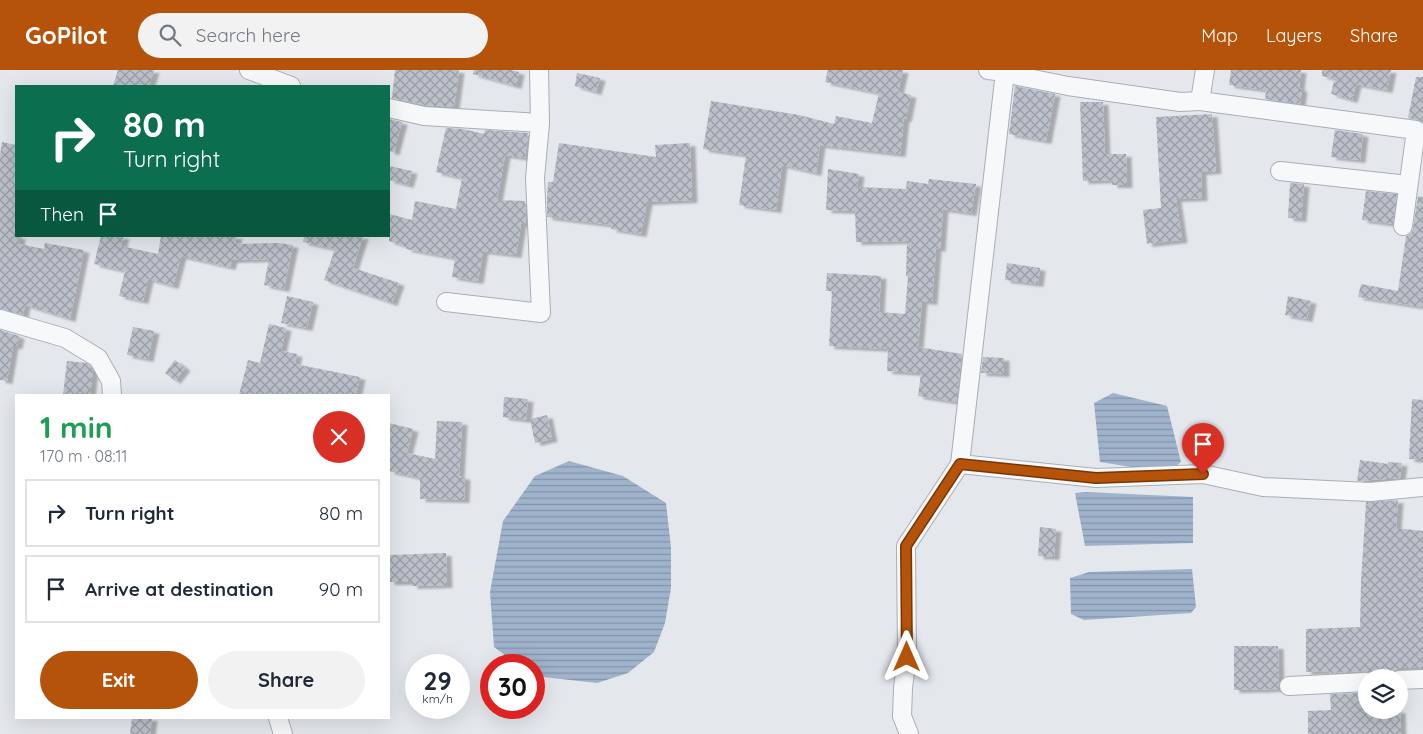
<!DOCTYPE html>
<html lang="en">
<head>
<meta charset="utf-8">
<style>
  body { margin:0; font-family:Quicksand,sans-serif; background:#f2f2f3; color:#1f2937; height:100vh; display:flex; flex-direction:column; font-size:19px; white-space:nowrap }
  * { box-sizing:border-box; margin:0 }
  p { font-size:16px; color:#747a83 }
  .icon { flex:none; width:28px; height:28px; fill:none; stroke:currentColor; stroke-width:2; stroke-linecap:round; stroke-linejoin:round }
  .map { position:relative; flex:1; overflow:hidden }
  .sheet { position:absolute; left:15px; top:324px; width:375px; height:325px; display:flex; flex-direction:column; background:#fff; border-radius:0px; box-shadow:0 5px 20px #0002 }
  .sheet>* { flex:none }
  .hud { position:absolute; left:15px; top:15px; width:375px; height:152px; border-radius:0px; box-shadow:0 5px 20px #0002; background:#0b6e4f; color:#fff; overflow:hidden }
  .fabs { position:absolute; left:1358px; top:599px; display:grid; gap:10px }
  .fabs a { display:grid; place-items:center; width:50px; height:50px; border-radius:50%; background:#fff; box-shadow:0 5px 20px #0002; font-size:25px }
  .speed { position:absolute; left:405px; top:584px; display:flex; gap:10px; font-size:25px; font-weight:700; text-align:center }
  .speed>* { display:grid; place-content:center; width:65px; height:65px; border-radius:50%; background:#fff; box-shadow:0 5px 20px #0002; line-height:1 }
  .speed small { font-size:12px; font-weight:400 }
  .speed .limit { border:8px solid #d22; background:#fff; color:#111 }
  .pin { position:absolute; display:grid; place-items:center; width:42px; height:42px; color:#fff; margin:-51px -21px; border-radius:50% 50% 50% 0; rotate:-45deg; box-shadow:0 0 5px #0007 }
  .pin .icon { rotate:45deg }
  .me { position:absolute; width:55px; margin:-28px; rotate:0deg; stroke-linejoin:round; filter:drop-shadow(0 0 4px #0008) }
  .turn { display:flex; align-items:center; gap:18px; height:105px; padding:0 25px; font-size:22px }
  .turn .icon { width:65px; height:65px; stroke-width:2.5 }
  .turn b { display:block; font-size:35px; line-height:42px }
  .then { display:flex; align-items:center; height:48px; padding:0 25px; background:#0003; gap:10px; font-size:19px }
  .round { display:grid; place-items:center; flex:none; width:52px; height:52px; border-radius:26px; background:#f2f2f3 }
  .head { display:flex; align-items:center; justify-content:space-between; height:85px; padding:0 25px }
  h1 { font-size:30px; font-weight:700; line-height:38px; color:#1e9e55 }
  .cta { display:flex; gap:10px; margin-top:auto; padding:10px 25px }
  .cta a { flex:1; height:58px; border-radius:30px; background:#b45309; color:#fff; font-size:20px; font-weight:700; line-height:58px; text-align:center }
  .cta a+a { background:#f2f2f3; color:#1f2937 }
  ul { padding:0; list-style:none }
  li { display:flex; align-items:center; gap:15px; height:68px; margin:0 10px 8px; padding:0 15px; border:2px solid #e0e1e3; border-radius:0px }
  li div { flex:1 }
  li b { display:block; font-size:19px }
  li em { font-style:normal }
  header { display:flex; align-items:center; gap:30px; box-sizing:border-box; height:70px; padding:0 25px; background:#b45309; color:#fff }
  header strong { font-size:24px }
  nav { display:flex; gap:28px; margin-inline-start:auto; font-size:18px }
  .search { width:350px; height:45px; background:#f2f2f3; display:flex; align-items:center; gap:12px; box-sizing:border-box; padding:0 18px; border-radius:28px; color:#747a83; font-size:19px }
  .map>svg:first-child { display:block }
  .water { fill:url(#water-rules) }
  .building { fill:url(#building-cross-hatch); filter:url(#shadow) }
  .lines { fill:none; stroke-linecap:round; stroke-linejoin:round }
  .minor-casing { stroke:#a9aeb7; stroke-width:20 }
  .minor { stroke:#f7f8fa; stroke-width:18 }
  .route-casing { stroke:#753606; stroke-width:12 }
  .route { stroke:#b45309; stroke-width:9 }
</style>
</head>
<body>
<header>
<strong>GoPilot</strong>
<div class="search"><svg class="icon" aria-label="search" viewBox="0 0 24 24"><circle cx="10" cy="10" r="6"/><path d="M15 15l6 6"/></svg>Search here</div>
<nav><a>Map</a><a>Layers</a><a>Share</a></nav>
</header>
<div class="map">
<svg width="1423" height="664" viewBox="0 0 1423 664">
  <defs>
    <pattern id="water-rules" width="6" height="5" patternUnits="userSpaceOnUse" patternTransform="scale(1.25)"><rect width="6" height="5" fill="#9fb4cc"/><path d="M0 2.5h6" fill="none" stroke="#8293a7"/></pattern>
    <pattern id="building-cross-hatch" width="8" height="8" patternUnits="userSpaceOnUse" patternTransform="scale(1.25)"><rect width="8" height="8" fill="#bbc0ca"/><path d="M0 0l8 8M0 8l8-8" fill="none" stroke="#989da6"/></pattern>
    <filter id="shadow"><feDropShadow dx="5.5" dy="3" stdDeviation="1" flood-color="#0004"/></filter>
  </defs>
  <rect width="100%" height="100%" fill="#e4e7ec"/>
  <g class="water">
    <polygon points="1113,323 1167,336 1181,392 1168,403 1100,392 1094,333"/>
    <polygon points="569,391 623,406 666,433 671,478 671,518 665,553 654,582 628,603 597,613 534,606 534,595 518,595 494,577 490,522 503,451 535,406"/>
    <polygon points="1086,422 1193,427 1193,473 1085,476 1075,423"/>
    <polygon points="1192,499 1196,537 1191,543 1084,550 1071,544 1070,508 1089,502"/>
  </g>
  <g class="building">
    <polygon points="118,0 154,0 149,16 113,16"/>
    <polygon points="395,0 459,0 454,37 426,35 392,28"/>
    <polygon points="474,0 511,0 519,2 516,16 473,4"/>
    <polygon points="828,0 903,0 898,22 911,25 906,49 904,49 900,84 820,75 816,103 782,95 776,140 739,135 746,85 703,79 711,31 799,45 834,54 836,46 872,53 879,23 825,12"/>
    <polygon points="1231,0 1301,0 1299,18 1302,19 1300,34 1265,29 1266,20 1229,15"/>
    <polygon points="1322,0 1391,0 1387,20 1356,14 1352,30 1331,24 1334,11 1336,12 1336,9 1322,6"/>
    <polygon points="577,3 600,8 596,22 575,16"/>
    <polygon points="1416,7 1423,7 1423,41 1421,51 1408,48"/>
    <polygon points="1015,16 1055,24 1046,71 1009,64"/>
    <polygon points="1080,32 1103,32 1105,84 1126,84 1127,115 1112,115 1112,110 1083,111"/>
    <polygon points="1212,44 1216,101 1201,102 1202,128 1176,129 1182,170 1147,174 1143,140 1161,138 1156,47"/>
    <polygon points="389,49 402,52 394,82 389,81"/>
    <polygon points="446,58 463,59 484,64 485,60 528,63 525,88 505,85 497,130 525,131 526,154 521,154 516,185 483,181 478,211 452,207 455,188 406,179 407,177 389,171 389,144 412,150 415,131 456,139 462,108 436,102"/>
    <polygon points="1335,60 1363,64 1360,90 1331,87"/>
    <polygon points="2,72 16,75 16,166 20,166 19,174 44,179 45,173 84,180 70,249 25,235 23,245 0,239 0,85"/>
    <polygon points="559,73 656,87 655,75 690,73 692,130 647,132 641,164 611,159 612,155 547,147 547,128 548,112 553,112"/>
    <polygon points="389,96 412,101 408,115 389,110"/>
    <polygon points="828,99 859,104 857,117 906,119 907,111 928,114 929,109 976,114 971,143 943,139 940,179 936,178 932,232 922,231 918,277 962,284 956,332 918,326 921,303 887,301 888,279 829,276 832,221 826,221 827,203 881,206 879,242 905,244 908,206 906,206 907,171 856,172 855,141 826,140"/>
    <polygon points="1290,113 1304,114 1301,149 1288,148"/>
    <polygon points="1366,121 1397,124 1393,154 1362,150"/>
    <polygon points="1418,126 1423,127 1423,237 1358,227 1361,214 1398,221 1406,166 1411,163 1413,158"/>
    <polygon points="101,166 124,166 121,176 158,184 161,166 237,166 235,174 278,173 293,175 284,219 264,215 269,189 232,190 230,197 181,186 173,216 148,209 143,231 119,226 125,201 94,194"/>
    <polygon points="304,166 363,166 353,198 399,213 392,233 324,210 335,179 303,172"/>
    <polygon points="1007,193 1040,198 1038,214 1005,210"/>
    <polygon points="287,226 313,232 307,258 281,253"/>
    <polygon points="1288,226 1311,231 1307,249 1285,245"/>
    <polygon points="269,254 286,258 281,281 297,284 295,294 360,307 356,325 239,325 248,290 260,293"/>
    <polygon points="133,257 154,261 148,289 127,285"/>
    <polygon points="0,260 19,266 17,276 13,276 7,311 0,310"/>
    <polygon points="983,287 1004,288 1004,304 981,303"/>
    <polygon points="175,290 185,298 175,311 165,303"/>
    <polygon points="67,291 87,293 90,296 93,300 90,325 63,325"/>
    <polygon points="504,327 528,329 526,350 503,347"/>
    <polygon points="1412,329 1423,330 1423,390 1409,389"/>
    <polygon points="547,345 552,369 535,373 530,349"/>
    <polygon points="437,351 462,352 459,406 465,407 464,430 420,429 420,408 389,401 389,353 413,359 407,383 435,389"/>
    <polygon points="1360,390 1388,394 1388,392 1402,393 1400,408 1357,411"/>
    <polygon points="1398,430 1396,458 1423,461 1423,598 1398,598 1389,606 1373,604 1365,601 1329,603 1329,601 1306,602 1306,559 1360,557 1361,512 1366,432"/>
    <polygon points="1040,457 1056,459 1054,487 1038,486"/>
    <polygon points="446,483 447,515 412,516 412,512 389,512 389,485"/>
    <polygon points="1234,576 1278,576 1279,619 1234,620"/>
    <polygon points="1360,623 1361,640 1400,640 1401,664 1308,664 1308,641 1331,640 1330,624"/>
    <polygon points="132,648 152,648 150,664 130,664"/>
  </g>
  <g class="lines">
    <defs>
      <g id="minor">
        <polyline points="249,0 291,16"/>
        <polyline points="539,0 540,53"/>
        <polyline points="988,0 1005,2 1018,6 1068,16 1180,32 1200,31 1205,0"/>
        <polyline points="1005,2 960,394 1096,408 1203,404 1263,417 1370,422 1423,417"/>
        <polyline points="1200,31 1416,60 1403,156"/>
        <polyline points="389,38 424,46 540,53 535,108 541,243 446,232"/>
        <polyline points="1280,101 1408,115"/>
        <polyline points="0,249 65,268 98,288 111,311 112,325"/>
        <polyline points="1399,610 1423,609"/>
        <polyline points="1289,616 1366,612"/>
        <polyline points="278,648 283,664"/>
        <polyline points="909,664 902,646 903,618 907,587 906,476 960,394"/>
      </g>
    </defs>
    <use href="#minor" class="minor-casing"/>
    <use href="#minor" class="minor"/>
  </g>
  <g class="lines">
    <defs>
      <polyline id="route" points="907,587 906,476 960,394 1096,408 1203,404"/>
    </defs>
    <use href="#route" class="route-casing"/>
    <use href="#route" class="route"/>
  </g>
</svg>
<div class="fabs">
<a><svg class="icon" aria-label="layers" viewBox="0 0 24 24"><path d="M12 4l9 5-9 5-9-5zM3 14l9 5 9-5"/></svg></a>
</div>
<div class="speed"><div>29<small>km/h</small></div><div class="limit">30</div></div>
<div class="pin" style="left:1203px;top:404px;background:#d93025"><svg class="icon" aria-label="arrive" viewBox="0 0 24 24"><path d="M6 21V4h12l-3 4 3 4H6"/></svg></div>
<svg class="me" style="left:907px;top:587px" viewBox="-20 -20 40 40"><path d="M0-17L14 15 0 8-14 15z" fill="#b45309" stroke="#fff" stroke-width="4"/></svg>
<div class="hud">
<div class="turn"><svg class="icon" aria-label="right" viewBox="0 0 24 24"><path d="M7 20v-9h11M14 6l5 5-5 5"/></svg><div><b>80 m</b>Turn right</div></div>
<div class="then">Then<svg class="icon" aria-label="arrive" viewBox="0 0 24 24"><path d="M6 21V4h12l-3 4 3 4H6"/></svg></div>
</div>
<section class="sheet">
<div class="head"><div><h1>1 min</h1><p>170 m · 08:11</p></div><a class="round" style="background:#d93025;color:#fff"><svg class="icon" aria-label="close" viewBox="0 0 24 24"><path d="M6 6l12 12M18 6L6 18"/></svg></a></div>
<ul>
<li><svg class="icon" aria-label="right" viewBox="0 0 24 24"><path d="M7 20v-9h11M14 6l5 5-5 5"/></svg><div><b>Turn right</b></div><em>80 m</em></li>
<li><svg class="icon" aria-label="arrive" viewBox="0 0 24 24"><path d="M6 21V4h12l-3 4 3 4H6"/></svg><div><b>Arrive at destination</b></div><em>90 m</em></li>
</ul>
<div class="cta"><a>Exit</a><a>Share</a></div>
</section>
</div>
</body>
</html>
